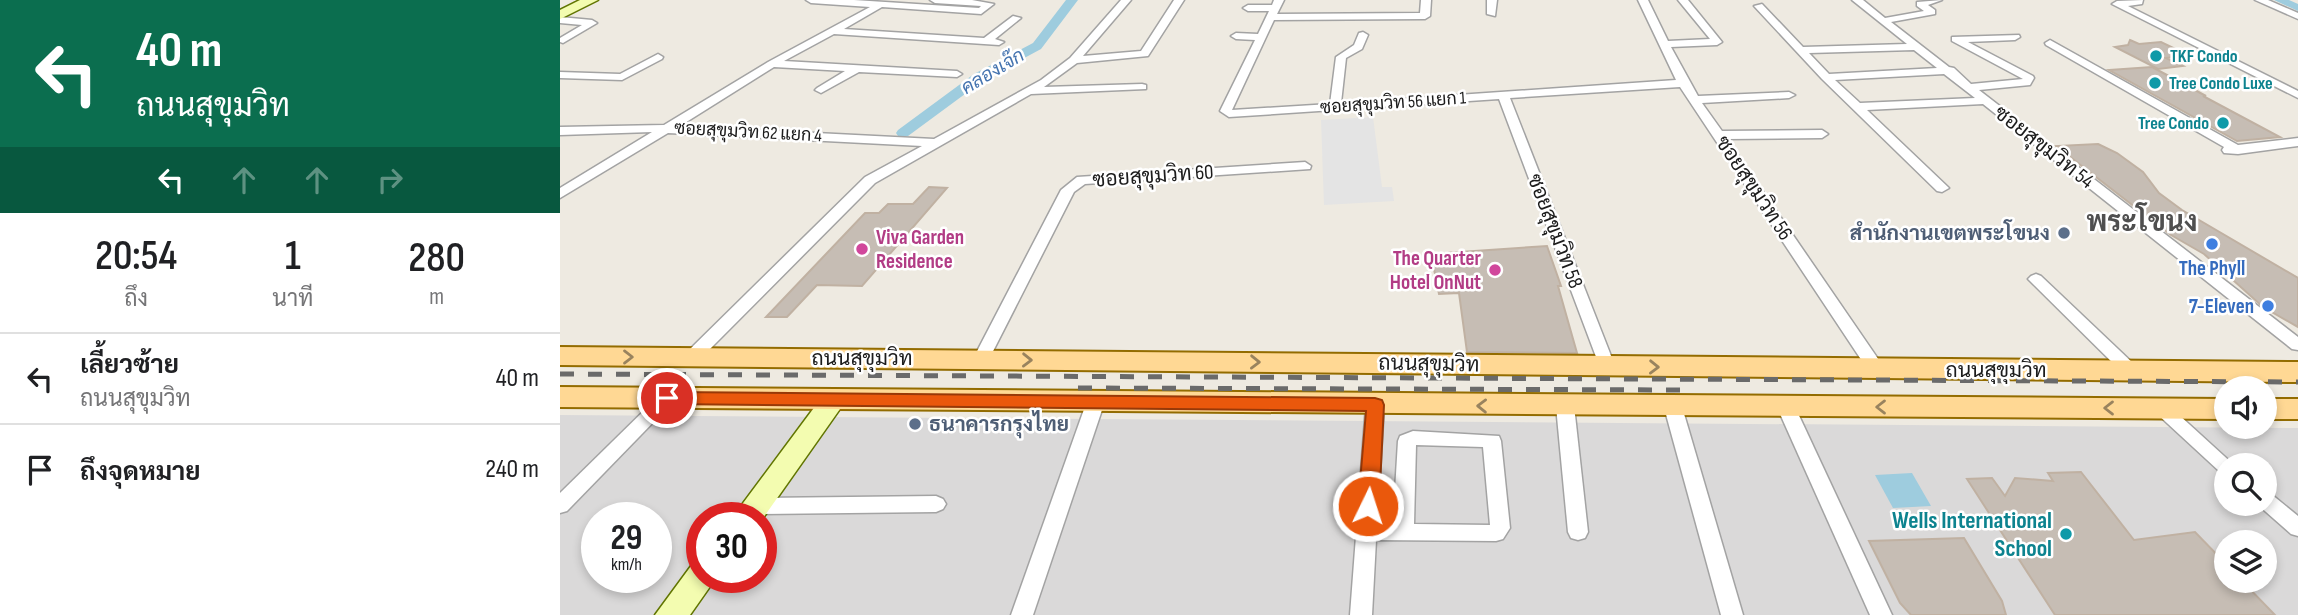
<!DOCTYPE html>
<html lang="th">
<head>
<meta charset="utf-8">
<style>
  body { margin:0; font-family:"Sofia Sans Condensed",Sarabun,sans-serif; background:#f6f6f6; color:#202124; height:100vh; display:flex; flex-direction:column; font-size:26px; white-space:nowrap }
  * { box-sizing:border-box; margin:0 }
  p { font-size:23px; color:#757577 }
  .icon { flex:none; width:38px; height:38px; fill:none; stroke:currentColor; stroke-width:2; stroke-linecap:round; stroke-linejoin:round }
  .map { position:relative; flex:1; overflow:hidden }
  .side { display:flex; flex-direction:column; background:#fff; width:560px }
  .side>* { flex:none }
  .hud { background:#0b6e4f; color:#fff; overflow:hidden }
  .tools { position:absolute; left:1654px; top:376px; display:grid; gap:14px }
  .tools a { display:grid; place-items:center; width:63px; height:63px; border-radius:50%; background:#fff; box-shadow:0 4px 10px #0003; font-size:35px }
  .speed { position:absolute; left:21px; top:502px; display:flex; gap:14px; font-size:35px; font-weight:700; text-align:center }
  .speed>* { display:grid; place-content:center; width:91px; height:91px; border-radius:50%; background:#fff; box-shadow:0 4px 10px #0003; line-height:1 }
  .speed small { font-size:18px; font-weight:400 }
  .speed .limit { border:10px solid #d22; background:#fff; color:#111 }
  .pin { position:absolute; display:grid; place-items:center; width:60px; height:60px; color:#fff; margin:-30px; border:4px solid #fff; border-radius:50%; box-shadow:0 2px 7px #0007 }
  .me { position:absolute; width:77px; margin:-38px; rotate:4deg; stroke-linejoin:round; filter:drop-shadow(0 0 5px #0008) }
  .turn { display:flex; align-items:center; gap:24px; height:147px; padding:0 21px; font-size:32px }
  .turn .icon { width:91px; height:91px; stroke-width:2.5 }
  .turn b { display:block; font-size:49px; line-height:60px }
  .lanes { display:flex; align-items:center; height:66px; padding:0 21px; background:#0003; justify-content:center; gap:35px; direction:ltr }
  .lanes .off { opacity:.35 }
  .eta { display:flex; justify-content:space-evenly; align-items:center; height:119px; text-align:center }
  .eta b { font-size:42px; font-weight:600; line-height:49px }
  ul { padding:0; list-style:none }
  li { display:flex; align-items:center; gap:21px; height:91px; padding:0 21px; border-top:2px solid #e0e0e0 }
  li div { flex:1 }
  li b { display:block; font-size:26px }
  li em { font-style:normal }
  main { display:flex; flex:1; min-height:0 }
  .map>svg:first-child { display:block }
  .residential { fill:#dad9d9; fill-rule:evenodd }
  .parking { fill:#e4e4e4 }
  .water { fill:#9eccde }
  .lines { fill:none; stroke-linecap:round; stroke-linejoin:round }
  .canal { fill:#9eccde; fill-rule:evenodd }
  .building { fill:#c6bdb4; stroke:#c0b1a2; stroke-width:2 }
  .street-casing { stroke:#a3a3a3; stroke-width:3 }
  .secondary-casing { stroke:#617500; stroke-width:3 }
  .primary-casing { stroke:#936c00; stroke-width:4 }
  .street { fill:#fff; fill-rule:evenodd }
  .secondary { fill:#f3fcb0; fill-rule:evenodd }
  .primary { fill:#ffd894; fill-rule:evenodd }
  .rail { stroke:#6a6a6a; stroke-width:5; stroke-dasharray:14 14; stroke-linecap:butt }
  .oneway { stroke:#99835e }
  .route { fill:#ea580c; stroke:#983908; stroke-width:2 }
  .culture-dot { fill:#0f9aa8; stroke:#fff; stroke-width:2.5 }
  .service-dot { fill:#5c6f8a; stroke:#fff; stroke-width:2.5 }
  .shop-dot { fill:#3f7fe0; stroke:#fff; stroke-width:2.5 }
  .hotel-dot { fill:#d1479c; stroke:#fff; stroke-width:2.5 }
  .labels { text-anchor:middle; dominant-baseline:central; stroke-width:5; stroke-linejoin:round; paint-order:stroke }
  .far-culture-label { font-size:18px; font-weight:bold; fill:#0d838f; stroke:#fff; text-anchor:start }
  .far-street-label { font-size:18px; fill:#1c1c1c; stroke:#fff }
  .far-water-label { font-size:19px; font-style:italic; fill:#4473af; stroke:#fff }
  .street-label { font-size:21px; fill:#1c1c1c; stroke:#fff }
  .service-label { font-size:21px; font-weight:bold; fill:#4e5e75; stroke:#fff; text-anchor:end }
  .hotel-label { font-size:21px; font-weight:bold; fill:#b23c85; stroke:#fff; text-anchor:start }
  .shop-label { font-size:21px; font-weight:bold; fill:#366cbe; stroke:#fff }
  .near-culture-label { font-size:24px; font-weight:bold; fill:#0d838f; stroke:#fff; text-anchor:end }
  .district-label { font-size:28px; font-weight:bold; fill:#4f4f4f; stroke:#fff }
</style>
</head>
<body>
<main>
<section class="side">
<div class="hud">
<div class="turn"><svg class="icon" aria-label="left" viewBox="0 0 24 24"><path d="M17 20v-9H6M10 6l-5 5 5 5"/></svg><div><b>40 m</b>ถนนสุขุมวิท</div></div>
<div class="lanes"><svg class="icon" aria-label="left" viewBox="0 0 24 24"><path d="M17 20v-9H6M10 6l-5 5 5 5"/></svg><svg class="icon off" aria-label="ahead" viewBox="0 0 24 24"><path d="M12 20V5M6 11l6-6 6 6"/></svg><svg class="icon off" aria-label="ahead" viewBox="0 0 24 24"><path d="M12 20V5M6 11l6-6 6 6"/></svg><svg class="icon off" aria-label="right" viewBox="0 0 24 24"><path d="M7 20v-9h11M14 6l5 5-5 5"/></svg></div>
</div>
<div class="eta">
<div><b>20:54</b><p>ถึง</p></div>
<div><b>1</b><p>นาที</p></div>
<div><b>280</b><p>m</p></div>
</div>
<ul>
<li><svg class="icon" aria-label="left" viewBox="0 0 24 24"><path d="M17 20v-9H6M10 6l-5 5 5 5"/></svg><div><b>เลี้ยวซ้าย</b><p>ถนนสุขุมวิท</p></div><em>40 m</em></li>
<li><svg class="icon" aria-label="arrive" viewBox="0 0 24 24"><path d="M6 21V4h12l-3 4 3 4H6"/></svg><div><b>ถึงจุดหมาย</b></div><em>240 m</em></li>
</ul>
</section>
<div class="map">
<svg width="1738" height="615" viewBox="0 0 1738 615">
  <rect width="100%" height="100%" fill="#eeeae1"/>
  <path class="residential" d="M0,415L1738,428V615H0ZM1666,466H1704V504H1666ZM37,518H96V578H37ZM142,518H201V578H142ZM1666,542H1704V581H1666Z"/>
  <polygon class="parking" points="813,117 822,187 832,187 834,201 764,205 761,120"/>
  <polygon class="water" points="1352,473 1371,506 1333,508 1315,475"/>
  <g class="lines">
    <g class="canal">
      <polygon points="506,0 518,0 481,49 424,80 348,136 338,136 336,133 338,130 414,74 473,43"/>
      <polygon points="1714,0 1729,0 1738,4 1738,11"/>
    </g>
  </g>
  <g class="building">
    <polygon points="1570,40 1579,44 1601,42 1628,55 1606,58 1623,66 1598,69 1555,47 1568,45"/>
    <polygon points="1592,67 1646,96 1643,96 1720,137 1677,141 1549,70"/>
    <polygon points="1538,144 1557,153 1583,172 1599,193 1622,210 1738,278 1738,327 1703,307 1644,254 1611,235 1496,146"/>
    <polygon points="369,187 387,188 302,286 257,285 227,317 206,317 305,213 319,213 328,204 353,204"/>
    <polygon points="987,246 1001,286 998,286 1017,353 907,352 899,293 879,294 871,254"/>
    <polygon points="1521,472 1574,540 1635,532 1666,564 1666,581 1682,581 1715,615 1495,615 1407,479 1432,478 1445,496 1455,478 1493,481 1488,473"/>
    <polygon points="1404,538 1442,601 1446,615 1351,615 1340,603 1309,541"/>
  </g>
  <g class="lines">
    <defs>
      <g id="street">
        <polygon points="246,0 294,0 419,8 421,6 375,3 370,0 412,0 434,4 421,14 322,7 284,29 424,38 453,16 461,18 435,39 444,42 439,45 274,34 224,61 397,71 402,74 397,77 299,72 261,93 255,90 257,88 285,71 214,67 120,126 374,139 481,80 510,58 561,0 571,0 523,56 581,51 614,0 624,0 588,56 517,63 484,87 582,84 586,85 586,89 471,94 315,183 138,361 126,361 124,357 126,353 305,177 362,146 108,133 0,198 0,188 92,132 0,135 0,127 104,125 208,62 310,7 251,3"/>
        <polygon points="714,0 724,0 717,14 860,13 861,0 871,0 870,16 865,19 714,20 672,110 770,104 776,57 794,45 799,33 803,32 808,35 802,49 786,58 781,103 1116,80 1078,0 1088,0 1108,41 1150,39 1118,0 1128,0 1162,42 1157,45 1111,47 1138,96 1229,92 1235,95 1229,98 1142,103 1162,131 1262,130 1268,134 1262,138 1167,139 1325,369 1316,375 1310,373 1120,87 950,98 1055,366 1053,370 1041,370 939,99 669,117 660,111 695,40 676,39 671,36 676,33 698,34 709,11 688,11 683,8 688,5 712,5"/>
        <polygon points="927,0 937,0 935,16 927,14"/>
        <path d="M1292,0H1303L1325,18L1364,11L1357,6V2L1382,0L1368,5L1375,10V14L1331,22L1389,67L1394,68L1411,84L1463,79L1392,41V37L1459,35L1460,37L1455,40L1408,42L1473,76L1474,78L1470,85L1419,90L1738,337V350L1732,349L1423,104L1307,110L1389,188L1382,192L1377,191L1262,79L1194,6L1202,4L1243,47L1347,44ZM1354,50L1377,68L1269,74L1249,53ZM1384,74L1415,98L1300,103L1275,80Z"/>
        <polygon points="1583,0 1582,4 1568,6 1738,91 1738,98 1552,4 1557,1"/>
        <polygon points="1695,0 1708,0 1738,13 1738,19"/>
        <polygon points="0,17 32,20 37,23 3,43 0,42 0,38 22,25 0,23"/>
        <polygon points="1490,40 1678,145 1738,138 1738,146 1678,154 1664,153 1662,150 1664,147 1486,45 1485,43"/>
        <polygon points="98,54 103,57 102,59 62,80 0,78 0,72 60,74"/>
        <polygon points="745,162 751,166 750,169 525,184 514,192 427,363 415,363 413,359 501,190 517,177"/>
        <polygon points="1476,274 1481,276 1577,367 1580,371 1577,375 1565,375 1471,282 1468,279 1471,276"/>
        <polygon points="107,392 113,394 116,398 113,402 7,511 0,513 0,493 101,394"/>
        <polygon points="536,395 542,397 545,401 473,615 451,615 527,401 530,397"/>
        <path d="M815,399L821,401L824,405L817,524H833L838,441L840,436L853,431L939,436L941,441L950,528L943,539L936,541L816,540L812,615H790L806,405L809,401ZM856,445L923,447L930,525L854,524Z"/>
        <polygon points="1005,400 1011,402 1014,406 1028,532 1025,538 1018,540 1011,538 1008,532 996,406 999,402"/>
        <polygon points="1113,401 1119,403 1122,407 1183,615 1161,615 1104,407 1107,403"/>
        <polygon points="1226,401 1232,403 1235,407 1332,615 1310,615 1217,407 1220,403"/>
        <polygon points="1601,402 1607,404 1675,466 1666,466 1666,473 1659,471 1595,412 1592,408 1595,404"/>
        <polygon points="1704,491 1711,494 1738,516 1738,536 1731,534 1697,504 1704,504"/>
        <polygon points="376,496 383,499 386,504 383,509 376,512 196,514 189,512 186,506 189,500 196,498"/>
      </g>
      <g id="secondary">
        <polygon points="20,0 38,0 0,19 0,10"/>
        <polygon points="274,390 283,393 287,399 201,521 201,518 172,518 265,393"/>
        <polygon points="142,562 142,578 156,578 130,615 95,615 131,566"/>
      </g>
      <g id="primary">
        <polygon points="0,347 1738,362 1738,382 0,365"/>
        <polygon points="0,387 1666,399 1666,419 0,407"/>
        <rect x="1704" y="399" width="34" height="20"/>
      </g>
    </defs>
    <use href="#street" class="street-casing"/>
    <use href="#secondary" class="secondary-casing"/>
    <use href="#primary" class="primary-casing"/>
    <use href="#street" class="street"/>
    <use href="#secondary" class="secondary"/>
    <use href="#primary" class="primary"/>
    <g class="rail">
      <polyline points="0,374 1738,382"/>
      <polyline points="518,388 1124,390"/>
    </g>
  </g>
  <defs><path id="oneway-chevron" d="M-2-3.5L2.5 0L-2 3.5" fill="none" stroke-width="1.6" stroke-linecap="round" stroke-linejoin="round" transform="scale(1.75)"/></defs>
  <g class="oneway">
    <use href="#oneway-chevron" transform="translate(68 357)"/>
    <use href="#oneway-chevron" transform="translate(467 360) rotate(1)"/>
    <use href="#oneway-chevron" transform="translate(695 362) rotate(1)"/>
    <use href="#oneway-chevron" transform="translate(1094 367) rotate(1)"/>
    <use href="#oneway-chevron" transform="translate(922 406) rotate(-179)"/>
    <use href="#oneway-chevron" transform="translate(1321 407) rotate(180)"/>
    <use href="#oneway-chevron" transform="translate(1549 408) rotate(-180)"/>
  </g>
  <polygon class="route" points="107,392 815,398 822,400 824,405 819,506 816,512 808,514 801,512 798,506 806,411 107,404 100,402 98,398 100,393"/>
  <g class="culture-dot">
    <circle cx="1596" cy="56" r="7"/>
    <circle cx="1595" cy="83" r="7"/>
    <circle cx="1663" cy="123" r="7"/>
    <circle cx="1506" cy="534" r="7"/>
  </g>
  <g class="service-dot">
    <circle cx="1504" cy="233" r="7"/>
    <circle cx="355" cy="424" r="7"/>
  </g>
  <g class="shop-dot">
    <circle cx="1652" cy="244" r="7"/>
    <circle cx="1708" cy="306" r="7"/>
  </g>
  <g class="hotel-dot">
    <circle cx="302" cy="249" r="7"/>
    <circle cx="935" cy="270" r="7"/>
  </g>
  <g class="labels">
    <g class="far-culture-label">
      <text x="1610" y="56">TKF Condo</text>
      <text x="1609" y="83">Tree Condo Luxe</text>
      <text x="1649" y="123" text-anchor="end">Tree Condo</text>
    </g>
    <g class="far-street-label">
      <text transform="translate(833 103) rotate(-4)">ซอยสุขุมวิท 56 แยก 1</text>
      <text transform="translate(188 132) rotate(3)">ซอยสุขุมวิท 62 แยก 4</text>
    </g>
    <g class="far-water-label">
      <text transform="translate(433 72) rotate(-31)">คลองเจ๊ก</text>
    </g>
    <g class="street-label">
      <text transform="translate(1484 147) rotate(38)">ซอยสุขุมวิท 54</text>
      <text transform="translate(593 176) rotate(-4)">ซอยสุขุมวิท 60</text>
      <text transform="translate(1194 188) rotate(56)">ซอยสุขุมวิท 56</text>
      <text transform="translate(995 231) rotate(69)">ซอยสุขุมวิท 58</text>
      <text x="302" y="358">ถนนสุขุมวิท</text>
      <text transform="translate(869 364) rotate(1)">ถนนสุขุมวิท</text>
      <text x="1436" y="370">ถนนสุขุมวิท</text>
    </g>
    <g class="service-label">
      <text x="1490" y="233">สำนักงานเขตพระโขนง</text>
      <text x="369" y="424" text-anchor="start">ธนาคารกรุงไทย</text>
    </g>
    <g class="hotel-label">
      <text x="316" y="237">Viva Garden<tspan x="316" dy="24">Residence</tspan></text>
      <text x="921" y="258" text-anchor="end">The Quarter<tspan x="921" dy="24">Hotel OnNut</tspan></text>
    </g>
    <g class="shop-label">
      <text x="1652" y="268">The Phyll</text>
      <text x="1694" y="306" text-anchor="end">7-Eleven</text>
    </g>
    <g class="near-culture-label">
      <text x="1492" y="520">Wells International<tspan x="1492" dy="28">School</tspan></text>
    </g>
    <g class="district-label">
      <text x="1582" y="222">พระโขนง</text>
    </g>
  </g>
</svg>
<div class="tools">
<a><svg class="icon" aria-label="sound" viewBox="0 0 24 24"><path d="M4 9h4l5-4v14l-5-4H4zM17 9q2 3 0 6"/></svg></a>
<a><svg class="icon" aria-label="search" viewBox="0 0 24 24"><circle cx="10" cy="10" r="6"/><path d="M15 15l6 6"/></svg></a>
<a><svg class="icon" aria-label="layers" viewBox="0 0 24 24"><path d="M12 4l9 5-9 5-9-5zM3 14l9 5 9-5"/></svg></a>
</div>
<div class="speed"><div>29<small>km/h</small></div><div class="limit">30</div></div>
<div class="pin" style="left:107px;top:398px;background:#d93025"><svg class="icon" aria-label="arrive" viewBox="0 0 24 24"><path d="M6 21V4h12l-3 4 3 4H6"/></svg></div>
<svg class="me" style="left:808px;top:506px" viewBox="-20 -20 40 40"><circle r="17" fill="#ea580c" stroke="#fff" stroke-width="3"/><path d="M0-11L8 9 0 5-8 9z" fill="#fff"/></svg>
</div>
</main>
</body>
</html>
